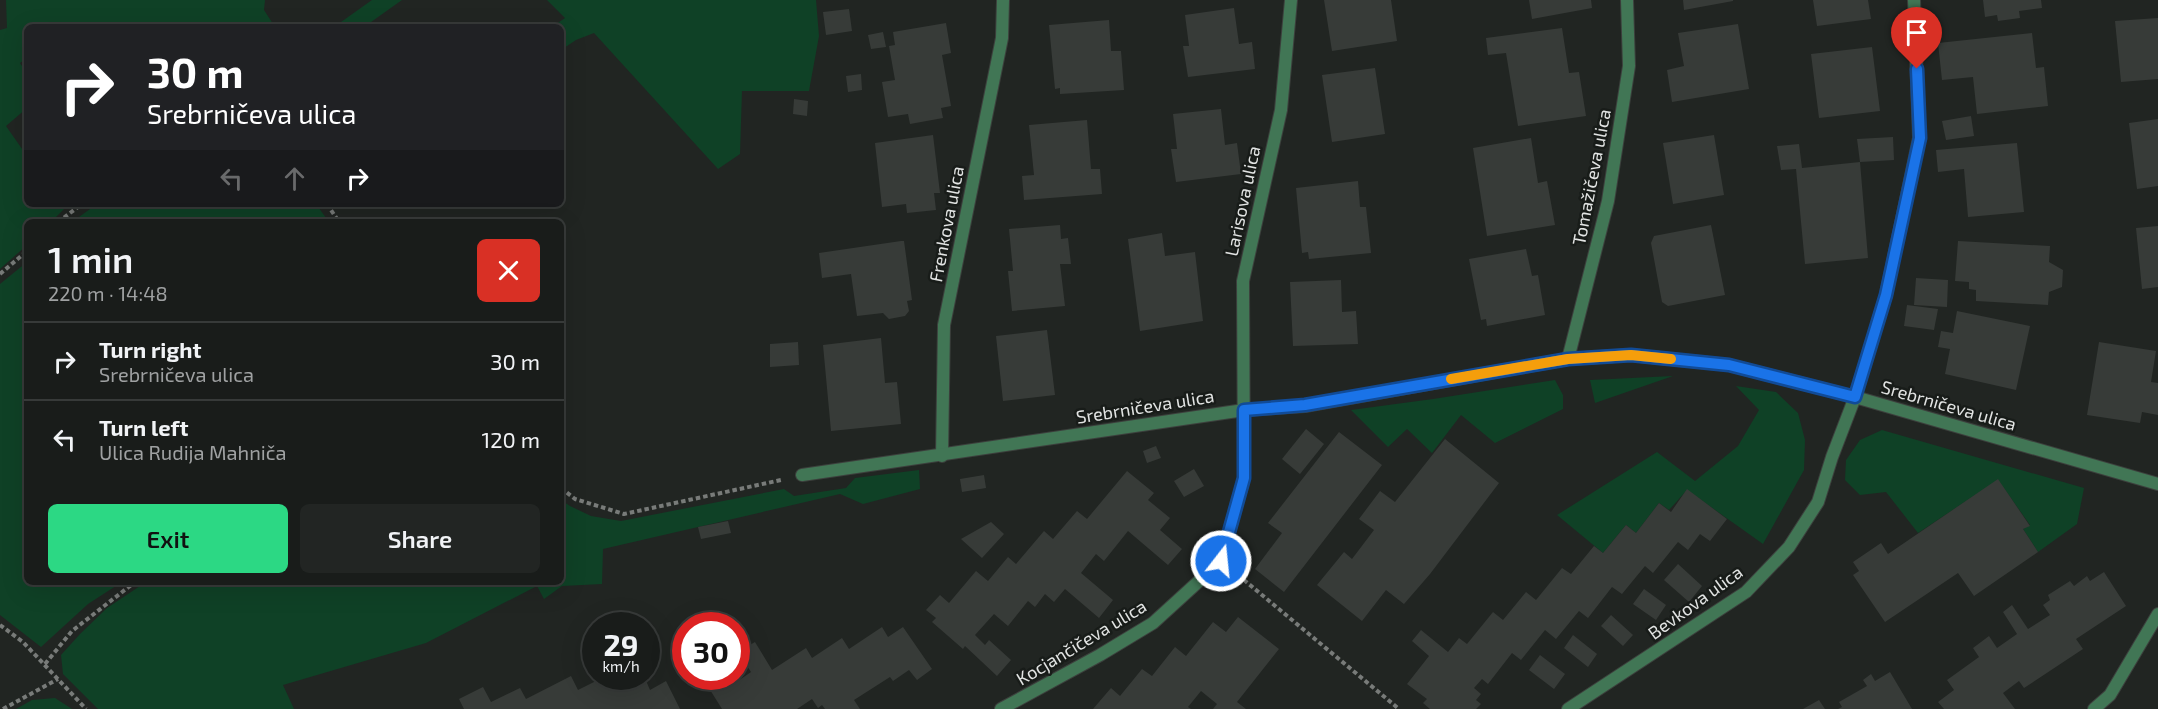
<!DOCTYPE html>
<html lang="en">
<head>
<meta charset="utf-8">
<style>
  body { margin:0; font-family:"Exo 2",sans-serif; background:#222523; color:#f1f3f6; height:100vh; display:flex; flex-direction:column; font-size:22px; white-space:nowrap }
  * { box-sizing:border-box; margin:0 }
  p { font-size:20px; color:#9fa1a2 }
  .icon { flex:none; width:33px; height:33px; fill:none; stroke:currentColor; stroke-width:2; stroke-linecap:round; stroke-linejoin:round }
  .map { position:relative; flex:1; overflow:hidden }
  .drawer { position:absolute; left:24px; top:219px; width:540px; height:366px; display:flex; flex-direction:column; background:#191c1a; border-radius:9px; box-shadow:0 6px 24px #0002,0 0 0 2px #373a39 }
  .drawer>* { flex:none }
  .banner { position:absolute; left:24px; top:24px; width:540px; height:183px; border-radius:9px; box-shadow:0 6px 24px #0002,0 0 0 2px #373a39; background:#202124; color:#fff; overflow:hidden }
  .speed { position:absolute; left:582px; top:612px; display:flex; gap:12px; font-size:30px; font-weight:700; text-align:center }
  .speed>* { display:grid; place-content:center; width:78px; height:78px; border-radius:50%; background:#191c1a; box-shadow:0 6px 24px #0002,0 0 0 2px #373a39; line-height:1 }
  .speed small { font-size:15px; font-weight:400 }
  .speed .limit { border:9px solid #d22; background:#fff; color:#111 }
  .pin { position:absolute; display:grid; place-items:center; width:51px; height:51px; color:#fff; margin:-62px -26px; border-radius:50% 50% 50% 0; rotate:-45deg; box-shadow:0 0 6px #0007 }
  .pin .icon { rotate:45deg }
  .me { position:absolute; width:66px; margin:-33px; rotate:16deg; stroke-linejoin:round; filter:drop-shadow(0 0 4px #0008) }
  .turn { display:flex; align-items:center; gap:21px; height:126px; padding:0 24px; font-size:27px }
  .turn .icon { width:78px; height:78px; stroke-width:2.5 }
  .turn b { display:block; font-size:42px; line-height:51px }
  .lanes { display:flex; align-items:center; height:57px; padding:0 24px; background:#0003; justify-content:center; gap:30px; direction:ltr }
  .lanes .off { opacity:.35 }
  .round { display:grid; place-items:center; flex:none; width:63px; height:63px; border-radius:9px; background:#222523 }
  .headline { display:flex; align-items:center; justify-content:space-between; height:102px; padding:0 24px }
  h1 { font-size:36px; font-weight:600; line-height:45px }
  .action { display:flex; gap:12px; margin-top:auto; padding:12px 24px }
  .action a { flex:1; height:69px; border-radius:9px; background:#2cd884; color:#111; font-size:24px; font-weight:600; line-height:69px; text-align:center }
  .action a+a { background:#222523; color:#f1f3f6 }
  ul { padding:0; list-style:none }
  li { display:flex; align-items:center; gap:18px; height:78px; padding:0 24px; border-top:2px solid #373a39 }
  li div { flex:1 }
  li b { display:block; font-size:22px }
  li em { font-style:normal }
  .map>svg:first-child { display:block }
  .green { fill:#0f4126 }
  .building { fill:#373b38 }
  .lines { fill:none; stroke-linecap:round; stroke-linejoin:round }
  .minor-casing { stroke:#3c403d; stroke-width:14 }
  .path { stroke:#787b79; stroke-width:4; stroke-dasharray:4.5 3; stroke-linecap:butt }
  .minor { stroke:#417655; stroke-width:12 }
  .route-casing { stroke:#114b97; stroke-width:15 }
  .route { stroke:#1a73e8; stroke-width:10 }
  .slow { stroke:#f59e0b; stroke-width:10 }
  .labels { text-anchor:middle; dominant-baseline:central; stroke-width:5; stroke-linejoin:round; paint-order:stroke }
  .street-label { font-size:18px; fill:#e2e4e3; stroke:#181c19 }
</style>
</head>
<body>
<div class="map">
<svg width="2158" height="709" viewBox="0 0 2158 709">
  <rect width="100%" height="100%" fill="#212522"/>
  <g class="green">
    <polygon points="6,0 265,0 264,10 275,27 27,27 27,58 20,63 27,74 27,108 6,126 27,156 27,204 62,204 65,208 51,222 27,222 27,245 0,269 0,30 7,28"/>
    <polygon points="372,0 402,0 364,27 334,27"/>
    <polygon points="547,0 816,0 819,36 809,91 742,91 740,154 718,169 594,33 576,40 561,50 561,27 552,27 565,18"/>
    <polygon points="97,204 316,204 329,222 72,222"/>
    <polygon points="27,262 27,582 122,582 88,604 41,647 0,615 0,284"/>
    <polygon points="1673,376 1595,403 1590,380"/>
    <polygon points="1555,380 1563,395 1563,409 1495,443 1461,415 1432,453 1407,429 1388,447 1351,410 1433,399"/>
    <polygon points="1736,386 1776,392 1798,413 1805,440 1804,470 1763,544 1687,490 1669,510 1659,503 1636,533 1626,525 1603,553 1557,515 1657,452 1695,481 1738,446 1759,410"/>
    <polygon points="1882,430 2084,488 2077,524 2038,552 2023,529 2030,525 1998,480 1918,533 1886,492 1860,495 1845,480 1846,460 1860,440"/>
    <polygon points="919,470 920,489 863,504 840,494 603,549 602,584 562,586 544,599 537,586 426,643 283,685 294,709 98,709 63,674 61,655 80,634 107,608 146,582 561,582 561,500 570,506 591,516 621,521 784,489 794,496 846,488 855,478"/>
    <polygon points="55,698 72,709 16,709 32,700"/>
  </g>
  <g class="building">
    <polygon points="1324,0 1391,0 1397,41 1332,51"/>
    <polygon points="1529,0 1591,0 1592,8 1532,19"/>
    <polygon points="1683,0 1733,0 1733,1 1684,10"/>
    <polygon points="1813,0 1868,0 1871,19 1817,26"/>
    <polygon points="1983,0 2041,0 2042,8 2019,11 2020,18 1998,21 1997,15 1985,17"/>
    <polygon points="1234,8 1239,44 1252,42 1255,69 1188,77 1183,46 1189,46 1185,15"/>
    <polygon points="849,9 852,31 826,35 823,12"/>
    <polygon points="2158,18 2158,79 2121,82 2115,21"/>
    <polygon points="1109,20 1111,51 1121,51 1124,90 1060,94 1060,88 1055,89 1049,25"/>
    <polygon points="946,23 951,53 942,55 951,106 941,108 943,118 910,124 908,114 888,117 882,82 895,80 889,46 895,45 893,32"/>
    <polygon points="1738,24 1749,89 1672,102 1667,70 1684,66 1678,33"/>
    <polygon points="1562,28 1569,73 1579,72 1586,116 1518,126 1506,53 1488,55 1486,38"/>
    <polygon points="883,32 886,47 871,49 868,35"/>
    <polygon points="2032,33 2036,68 2044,67 2048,106 1977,114 1973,77 1942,80 1938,43"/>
    <polygon points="1872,47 1880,111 1819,118 1811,54"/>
    <polygon points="1375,68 1385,134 1332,142 1322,75"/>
    <polygon points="861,74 862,90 848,92 846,76"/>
    <polygon points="794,99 808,101 807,116 793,114"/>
    <polygon points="1221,109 1225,145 1237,143 1241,174 1176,182 1171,149 1177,149 1173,114"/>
    <polygon points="1971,116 1974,136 1946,140 1942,121"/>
    <polygon points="2158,119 2158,186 2137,189 2129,123"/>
    <polygon points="1087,120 1091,169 1100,169 1102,194 1024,200 1022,176 1034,175 1029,125"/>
    <polygon points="933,135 940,193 934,193 936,210 907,213 906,204 882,207 875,143"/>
    <polygon points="1714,135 1724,195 1673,204 1663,143"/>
    <polygon points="1893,137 1894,160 1860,162 1868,258 1805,264 1796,169 1781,170 1777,146 1799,144 1802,168 1860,162 1857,139"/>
    <polygon points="1531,138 1538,183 1547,181 1555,225 1487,236 1473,148"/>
    <polygon points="2017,143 2024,212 1968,217 1964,169 1938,172 1936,150"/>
    <polygon points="1358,181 1360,207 1366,207 1371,253 1309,259 1308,252 1302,253 1296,188"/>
    <polygon points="1060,225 1061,239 1068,238 1071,264 1060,264 1065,306 1012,311 1008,271 1013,271 1009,229"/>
    <polygon points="1711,225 1725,295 1668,306 1662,302 1651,243 1654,236"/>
    <polygon points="2158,226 2158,287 2142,289 2136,228"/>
    <polygon points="1162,233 1165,256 1195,252 1203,321 1140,331 1128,239"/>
    <polygon points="901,241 904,241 912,300 907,301 909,311 905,316 889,319 883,313 857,316 851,274 822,278 819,253"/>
    <polygon points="1958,241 2050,246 2049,262 2063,270 2062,287 2049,292 2048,305 1976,301 1976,290 1969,289 1969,282 1955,281"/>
    <polygon points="1526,249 1532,276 1538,275 1545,315 1487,326 1486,319 1481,320 1469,259"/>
    <polygon points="1916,278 1948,280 1947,307 1914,305"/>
    <polygon points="1341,280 1342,312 1356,311 1358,344 1293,346 1290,282"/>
    <polygon points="1907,305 1938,309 1934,330 1904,326"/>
    <polygon points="1957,311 2030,326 2016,390 1945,374 1950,349 1938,347 1941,331 1953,333"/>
    <polygon points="1047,330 1055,395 1003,401 996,336"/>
    <polygon points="881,338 885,383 897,382 901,424 831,431 823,345"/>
    <polygon points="798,342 799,365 770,367 770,344"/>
    <polygon points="2099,342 2156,351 2151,382 2158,383 2158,415 2142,412 2140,423 2087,415"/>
    <polygon points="1306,429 1324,444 1300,474 1282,459"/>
    <polygon points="1339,432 1382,465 1284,592 1255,569 1282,533 1268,523"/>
    <polygon points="1445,439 1499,483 1430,574 1404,604 1386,590 1362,621 1317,585 1344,552 1352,559 1374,530 1359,519 1380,491 1395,502"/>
    <polygon points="1156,446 1161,458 1147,463 1143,451"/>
    <polygon points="1194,469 1204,486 1184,497 1174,481"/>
    <polygon points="1127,471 1154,493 1148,500 1170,518 1160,530 1182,549 1168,565 1128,531 1104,561 1096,554 1081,573 1113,600 1099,618 1065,589 1054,602 1045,594 1035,607 1028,601 1008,626 994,614 975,635 985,645 989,640 1011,660 997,676 965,646 963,649 932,622 936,618 926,610 940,595 949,603 976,571 988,581 1008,557 1016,564 1044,531 1053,539 1077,511 1087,519"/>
    <polygon points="984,475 986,488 962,492 960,479"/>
    <polygon points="1998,479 2030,526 2023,529 2038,552 1974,596 1958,573 1885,622 1853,575 1859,571 1853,562 1881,543 1888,554"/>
    <polygon points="1687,489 1727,519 1710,541 1700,534 1688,550 1678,542 1653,573 1645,566 1622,594 1612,587 1588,618 1579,611 1556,639 1545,630 1521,660 1512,653 1488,684 1482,679 1474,688 1481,694 1476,700 1481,704 1476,709 1430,709 1423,703 1427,699 1407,684 1429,656 1412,641 1421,630 1448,652 1459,638 1467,644 1493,612 1503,620 1526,592 1536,600 1562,568 1571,574 1594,546 1603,553 1626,525 1636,533 1659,503 1671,512"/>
    <polygon points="728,521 731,533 701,539 698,527"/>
    <polygon points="991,522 1004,534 982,558 961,539"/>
    <polygon points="1678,564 1702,586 1689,602 1664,580"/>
    <polygon points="2104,572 2126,606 2076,639 2083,649 2024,688 2019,681 2003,693 2015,709 1944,709 1938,702 1954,690 1947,680 1979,657 1973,648 1989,636 1997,648 2017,634 2003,612 2012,605 2028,629 2050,615 2043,605 2050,600 2048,595 2070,581 2074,586 2087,576 2090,581"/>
    <polygon points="1644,589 1666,605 1656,620 1633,604"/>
    <polygon points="1611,615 1633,635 1623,646 1601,626"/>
    <polygon points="1238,617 1279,649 1237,702 1246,709 1213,709 1217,704 1201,691 1188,707 1191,709 1093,709 1111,688 1120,696 1142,669 1152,676 1175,647 1186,656 1213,622 1226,632"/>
    <polygon points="882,627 888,637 903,627 932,669 917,680 909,670 893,681 890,677 854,700 860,709 825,709 822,705 818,708 812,699 797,709 722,709 707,685 719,676 727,676 732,685 751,672 738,652 755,642 772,670 806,648 812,658 842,638 849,649"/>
    <polygon points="1573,635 1597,654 1588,667 1564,648"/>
    <polygon points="1540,655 1565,674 1554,689 1529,670"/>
    <polygon points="1890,672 1912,709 1838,709 1842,707 1839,702 1867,686 1863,680 1871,674 1875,681"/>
    <polygon points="571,676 578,690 606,676 616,676 621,687 644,676 650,690 666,681 680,709 464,709 459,699 483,687 491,702 520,688 526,699"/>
    <polygon points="1819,700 1825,709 1803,709"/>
  </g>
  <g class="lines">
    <defs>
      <g id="minor">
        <polyline points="1568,359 1608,201 1629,66 1627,0"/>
        <polyline points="942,456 944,325 1002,38 1003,0"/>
        <polyline points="802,475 1244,410 1305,406 1568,359 1631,355 1729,365 1855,397 2158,484"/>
        <polyline points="1001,709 1100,655 1153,623 1221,561 1244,478 1243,281 1281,110 1291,0"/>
        <polyline points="1568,709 1746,592 1789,547 1818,502 1832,457 1855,397 1886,295 1919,138 1914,0"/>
        <polyline points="2094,709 2110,695 2158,614"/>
      </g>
    </defs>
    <use href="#minor" class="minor-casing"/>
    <g class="path">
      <polyline points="327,204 339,222"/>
      <polyline points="58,222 82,204"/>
      <polyline points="0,274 27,251"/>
      <polyline points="561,488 575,499 624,514 781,480"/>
      <polyline points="1238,575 1399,709"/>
      <polyline points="0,625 23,642 86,709"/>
      <polyline points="45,664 72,631 135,582"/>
      <polyline points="3,709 58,679"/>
    </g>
    <use href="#minor" class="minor"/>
  </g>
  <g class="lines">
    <defs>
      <polyline id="route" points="1221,561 1244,478 1244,410 1305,405 1568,359 1631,355 1729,365 1855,397 1886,295 1920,138 1917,69"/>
    </defs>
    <use href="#route" class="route-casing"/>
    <use href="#route" class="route"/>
    <polyline class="slow" points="1451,379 1568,359 1631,355 1671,359"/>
  </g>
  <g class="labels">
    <g class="street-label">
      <text transform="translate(1591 177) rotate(-79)">Tomažičeva ulica</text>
      <text transform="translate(1242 201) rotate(-78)">Larisova ulica</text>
      <text transform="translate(946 224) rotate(-79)">Frenkova ulica</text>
      <text transform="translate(1949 405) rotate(16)">Srebrničeva ulica</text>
      <text transform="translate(1145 406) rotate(-9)">Srebrničeva ulica</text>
      <text transform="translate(1695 602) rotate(-36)">Bevkova ulica</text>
      <text transform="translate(1081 642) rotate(-31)">Kocjančičeva ulica</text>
    </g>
  </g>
</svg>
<div class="speed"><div>29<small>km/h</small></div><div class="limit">30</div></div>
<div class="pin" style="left:1917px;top:69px;background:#d93025"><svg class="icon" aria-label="arrive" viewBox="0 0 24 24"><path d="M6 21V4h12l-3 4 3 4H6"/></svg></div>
<svg class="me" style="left:1221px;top:561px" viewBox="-20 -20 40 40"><circle r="17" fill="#1a73e8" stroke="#fff" stroke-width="3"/><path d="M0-11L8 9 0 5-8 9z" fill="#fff"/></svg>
<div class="banner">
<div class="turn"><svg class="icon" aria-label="right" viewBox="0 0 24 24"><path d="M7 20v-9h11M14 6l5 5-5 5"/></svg><div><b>30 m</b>Srebrničeva ulica</div></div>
<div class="lanes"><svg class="icon off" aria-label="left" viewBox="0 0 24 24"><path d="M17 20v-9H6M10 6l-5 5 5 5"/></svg><svg class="icon off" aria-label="ahead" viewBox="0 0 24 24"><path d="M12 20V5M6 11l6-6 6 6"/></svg><svg class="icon" aria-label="right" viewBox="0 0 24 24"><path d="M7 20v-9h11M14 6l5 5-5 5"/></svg></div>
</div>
<section class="drawer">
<div class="headline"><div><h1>1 min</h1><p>220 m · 14:48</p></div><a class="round" style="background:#d93025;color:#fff"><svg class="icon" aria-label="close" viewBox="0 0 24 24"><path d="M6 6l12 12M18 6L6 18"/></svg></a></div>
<ul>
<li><svg class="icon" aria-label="right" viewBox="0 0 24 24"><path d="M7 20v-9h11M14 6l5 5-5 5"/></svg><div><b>Turn right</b><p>Srebrničeva ulica</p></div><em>30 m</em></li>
<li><svg class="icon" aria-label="left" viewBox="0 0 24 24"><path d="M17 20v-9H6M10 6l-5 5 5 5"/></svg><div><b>Turn left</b><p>Ulica Rudija Mahniča</p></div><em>120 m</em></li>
</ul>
<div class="action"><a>Exit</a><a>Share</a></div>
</section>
</div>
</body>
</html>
